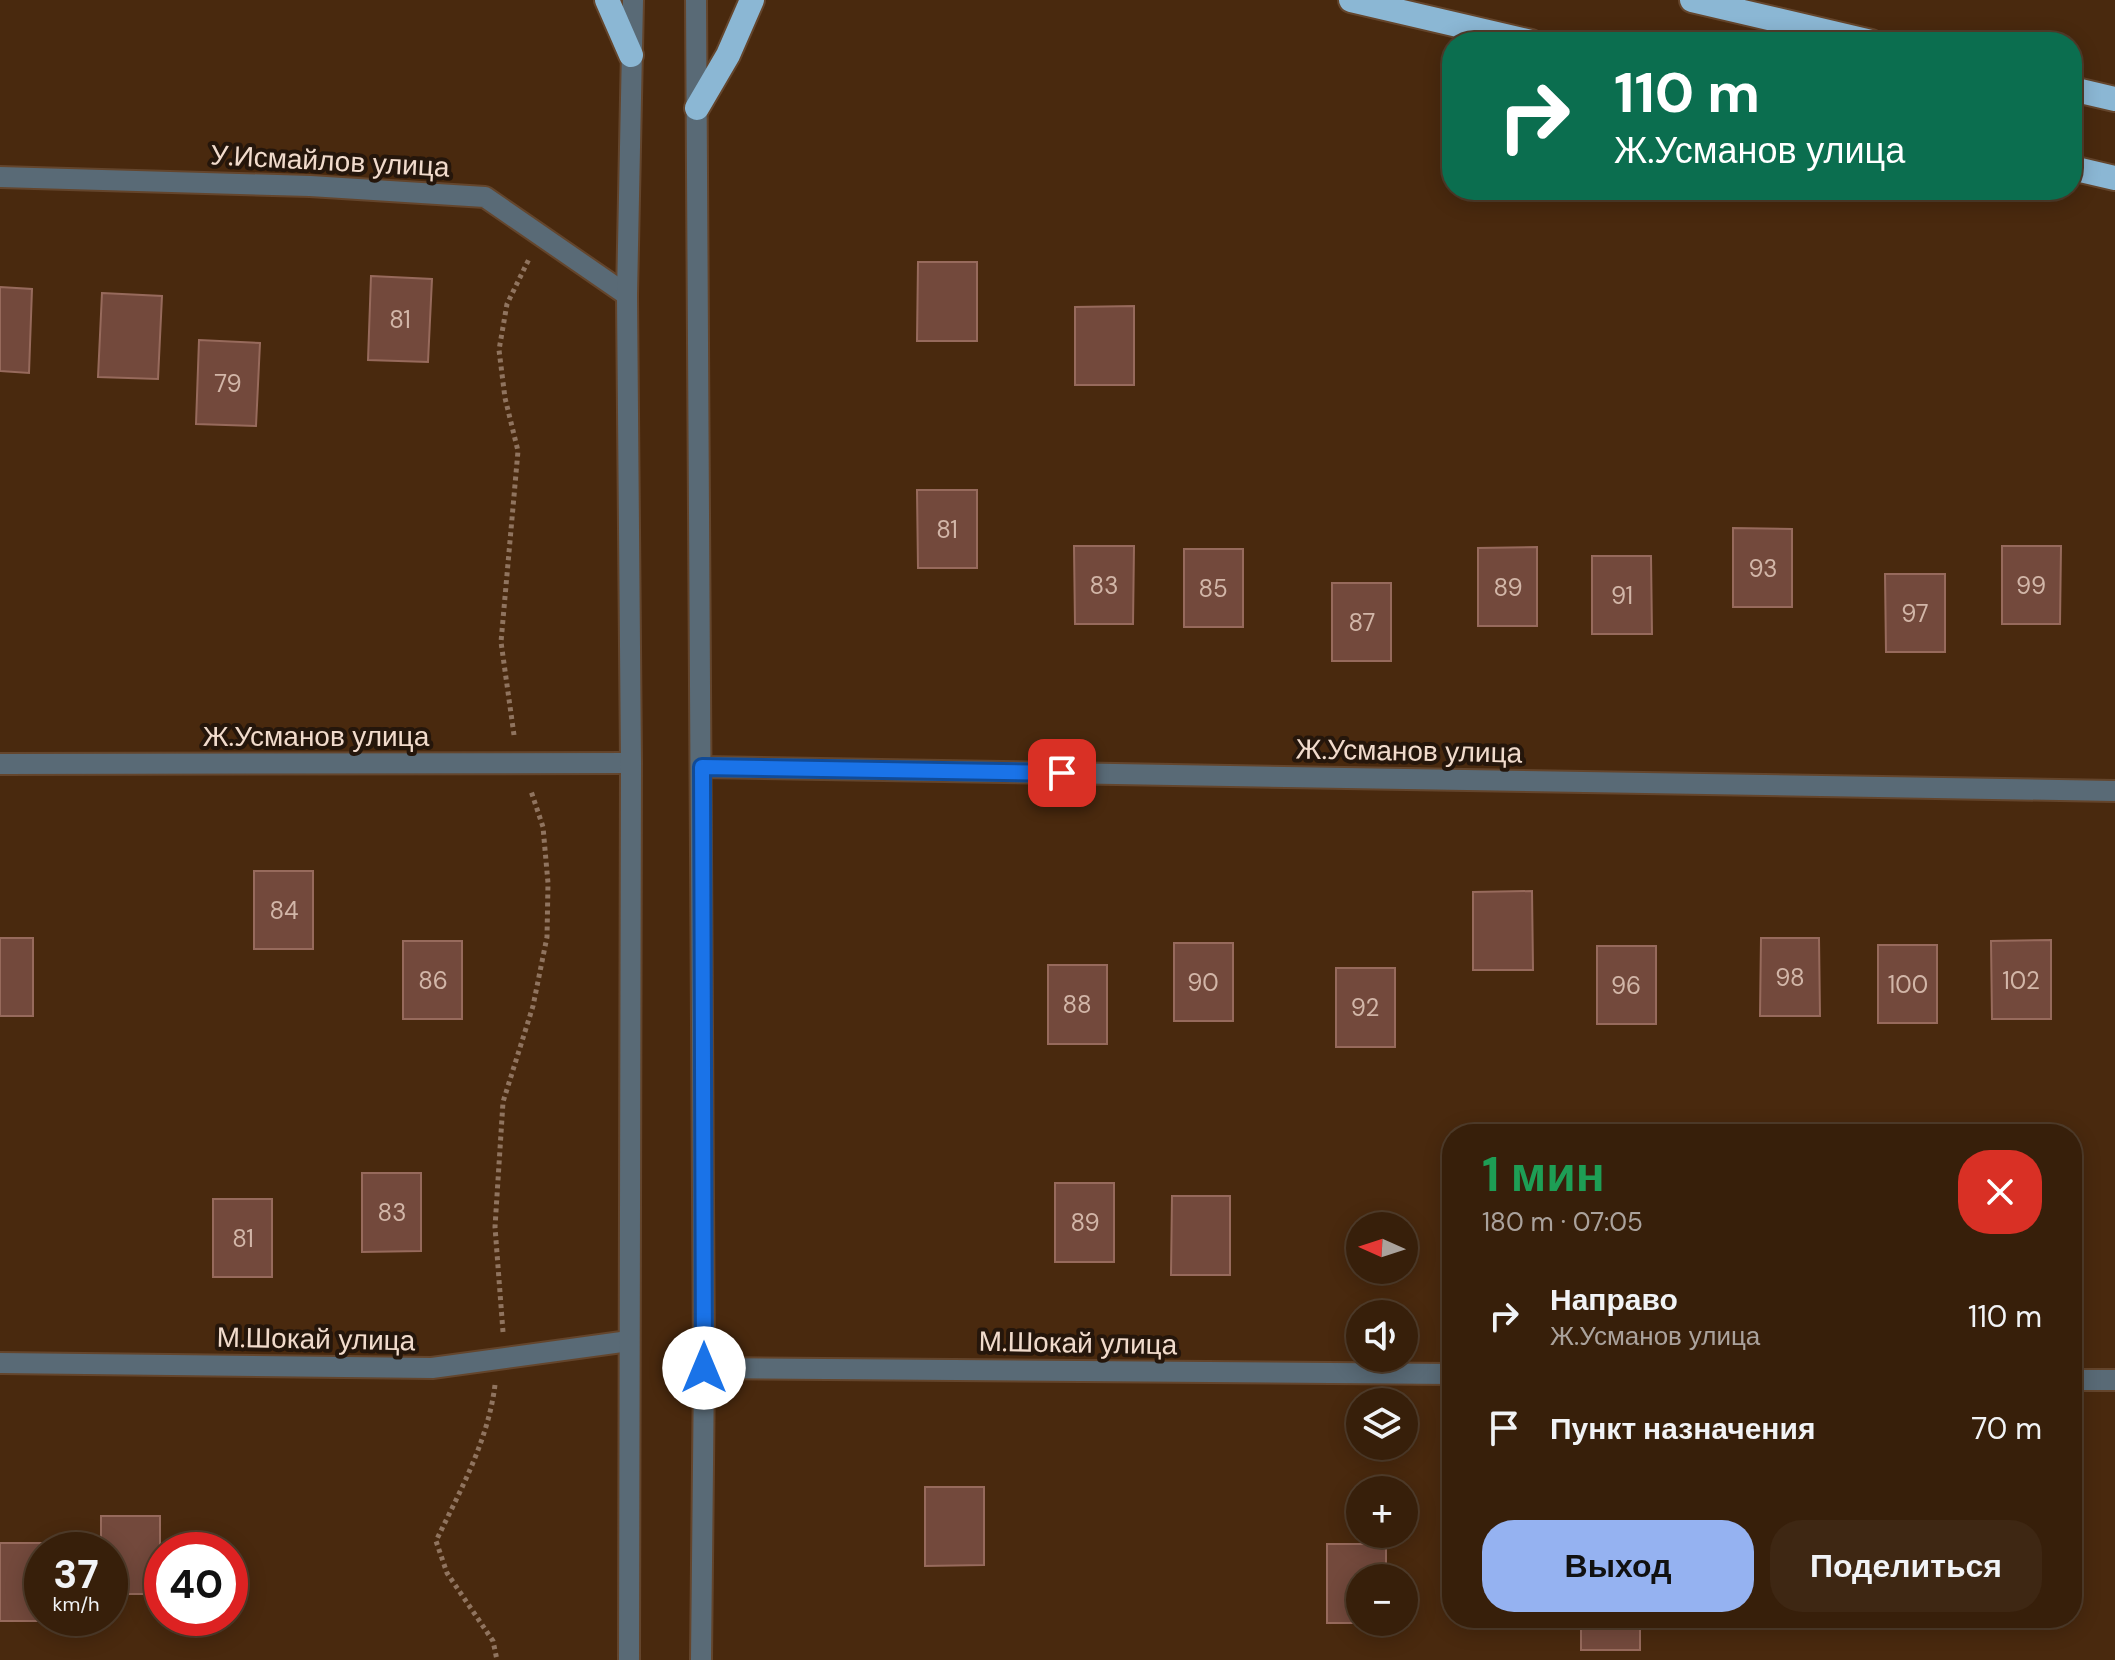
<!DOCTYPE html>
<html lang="ru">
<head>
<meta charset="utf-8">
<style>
  body { margin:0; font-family:"DM Sans",sans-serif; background:#3e2713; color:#f1f3f6; height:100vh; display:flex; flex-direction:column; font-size:30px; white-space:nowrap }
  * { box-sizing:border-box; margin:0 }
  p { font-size:26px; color:#aaa29c }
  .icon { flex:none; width:44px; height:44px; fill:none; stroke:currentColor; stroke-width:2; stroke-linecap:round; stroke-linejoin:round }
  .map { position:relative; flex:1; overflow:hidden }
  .sheet { position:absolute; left:1442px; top:1124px; width:640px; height:504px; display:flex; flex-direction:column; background:#371f0a; border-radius:32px; box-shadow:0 4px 20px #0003,0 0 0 2px #513d2b }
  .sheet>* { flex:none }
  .hud { position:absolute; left:1442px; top:32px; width:640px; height:168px; border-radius:32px; box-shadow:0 4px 20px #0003,0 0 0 2px #513d2b; background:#0b6e4f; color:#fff; overflow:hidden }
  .needle { width:52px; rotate:273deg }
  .tools { position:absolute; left:1346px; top:1212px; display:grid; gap:16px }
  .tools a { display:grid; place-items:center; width:72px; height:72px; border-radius:50%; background:#371f0a; box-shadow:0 4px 20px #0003,0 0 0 2px #513d2b; font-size:40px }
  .speed { position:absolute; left:24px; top:1532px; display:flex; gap:16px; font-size:40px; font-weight:700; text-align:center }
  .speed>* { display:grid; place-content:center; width:104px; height:104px; border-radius:50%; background:#371f0a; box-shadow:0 4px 20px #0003,0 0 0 2px #513d2b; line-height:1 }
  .speed small { font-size:20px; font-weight:400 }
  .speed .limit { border:12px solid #d22; background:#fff; color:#111 }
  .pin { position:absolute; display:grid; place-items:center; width:68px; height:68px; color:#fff; margin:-34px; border-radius:16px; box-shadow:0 4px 12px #0006 }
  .me { position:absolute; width:88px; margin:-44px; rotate:0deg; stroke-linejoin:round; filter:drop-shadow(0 0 6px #0008) }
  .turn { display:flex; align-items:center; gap:28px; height:168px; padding:0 40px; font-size:36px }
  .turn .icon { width:104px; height:104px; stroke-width:2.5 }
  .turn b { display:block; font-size:56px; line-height:68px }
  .round { display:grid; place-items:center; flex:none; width:84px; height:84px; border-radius:32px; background:#3e2713 }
  .head { display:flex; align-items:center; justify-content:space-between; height:136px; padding:0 40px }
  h1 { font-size:48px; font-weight:700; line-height:60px; color:#1e9e55 }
  .cta { display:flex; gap:16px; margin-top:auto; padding:16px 40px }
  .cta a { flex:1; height:92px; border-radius:32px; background:#95b2f1; color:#111; font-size:32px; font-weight:700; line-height:92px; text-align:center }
  .cta a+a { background:#3e2713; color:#f1f3f6 }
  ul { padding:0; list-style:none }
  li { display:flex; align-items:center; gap:24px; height:112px; padding:0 40px }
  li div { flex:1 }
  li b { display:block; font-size:30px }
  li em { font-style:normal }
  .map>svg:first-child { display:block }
  .building { fill:#73493c; stroke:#976a5c; stroke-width:2 }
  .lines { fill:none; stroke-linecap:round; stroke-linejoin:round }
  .minor-casing { stroke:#64452c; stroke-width:24 }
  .highway-casing { stroke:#64452c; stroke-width:28 }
  .path { stroke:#90745f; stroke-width:5; stroke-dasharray:4 4; stroke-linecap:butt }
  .minor { stroke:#596a76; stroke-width:20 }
  .highway { stroke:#8bb7d4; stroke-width:24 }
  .route-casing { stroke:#114b97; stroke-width:20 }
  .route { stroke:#1a73e8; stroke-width:14 }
  .labels { text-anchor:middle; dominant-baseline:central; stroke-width:8; stroke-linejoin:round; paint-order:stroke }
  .number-label { font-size:24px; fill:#d2b6a8 }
  .street-label { font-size:28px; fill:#f1dbcc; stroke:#25160b }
</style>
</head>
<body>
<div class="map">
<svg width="2115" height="1660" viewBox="0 0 2115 1660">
  <rect width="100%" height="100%" fill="#49290e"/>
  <g class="building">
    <polygon points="918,262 977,262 977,341 917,341"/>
    <polygon points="371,276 432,279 428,362 368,360"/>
    <polygon points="0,287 32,289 29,373 0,371"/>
    <polygon points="102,293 162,296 158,379 98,377"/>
    <polygon points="1134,306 1134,385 1075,385 1075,307"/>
    <polygon points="199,340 260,343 256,426 196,424"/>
    <polygon points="917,490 977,490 977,568 918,568"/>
    <polygon points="1733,528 1792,529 1792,607 1733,607"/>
    <polygon points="1074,546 1134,546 1133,624 1075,624"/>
    <polygon points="2002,546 2061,546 2060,624 2002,624"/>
    <polygon points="1537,547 1537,626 1478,626 1478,548"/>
    <rect x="1184" y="549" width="59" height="78"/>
    <polygon points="1592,556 1651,556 1652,634 1592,634"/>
    <polygon points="1885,574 1945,574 1945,652 1886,652"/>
    <rect x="1332" y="583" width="59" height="78"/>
    <rect x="254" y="871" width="59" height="78"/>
    <polygon points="1532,891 1533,970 1473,970 1473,892"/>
    <rect x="0" y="938" width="33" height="78"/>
    <polygon points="1761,938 1819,938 1820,1016 1760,1016"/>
    <polygon points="2051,940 2051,1019 1992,1019 1991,941"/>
    <rect x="403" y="941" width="59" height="78"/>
    <rect x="1174" y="943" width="59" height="78"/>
    <rect x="1878" y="945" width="59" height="78"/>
    <rect x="1597" y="946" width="59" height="78"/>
    <rect x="1048" y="965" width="59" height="79"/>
    <rect x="1336" y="968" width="59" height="79"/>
    <polygon points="362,1173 421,1173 421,1251 362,1252"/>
    <rect x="1055" y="1183" width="59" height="79"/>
    <polygon points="1172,1196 1230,1196 1230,1275 1171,1275"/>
    <rect x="213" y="1199" width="59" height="78"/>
    <polygon points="925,1487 984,1487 984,1565 925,1566"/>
    <polygon points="101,1516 160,1516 160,1594 110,1594 110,1550 101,1550"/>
    <rect x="0" y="1543" width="44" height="78"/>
    <polygon points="1327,1544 1386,1544 1386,1578 1360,1578 1360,1622 1386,1623 1327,1623"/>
    <rect x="1581" y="1618" width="59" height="32"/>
  </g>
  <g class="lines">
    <defs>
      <g id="minor">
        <polyline points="696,0 704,1368 701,1660"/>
        <polyline points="0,177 310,186 485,197 627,295"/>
        <polyline points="0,764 631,763"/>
        <polyline points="702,767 2115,791"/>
        <polyline points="0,1363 432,1368 629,1341"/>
        <polyline points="704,1368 1452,1374"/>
        <polyline points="2072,1380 2115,1380"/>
        <polyline points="629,1660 631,763 627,295 633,0"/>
      </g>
      <g id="highway">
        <polyline points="607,0 631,55"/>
        <polyline points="1351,0 1531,42"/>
        <polyline points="1692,0 1871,42"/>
        <polyline points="2072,89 2115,99"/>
        <polyline points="697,108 728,55 752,0"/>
        <polyline points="2072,168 2115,178"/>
      </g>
    </defs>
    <use href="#minor" class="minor-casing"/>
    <use href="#highway" class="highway-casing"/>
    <g class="path">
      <polyline points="514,735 501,642 518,451 505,398 499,350 507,304 529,259"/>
      <polyline points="503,1332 495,1227 503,1102 533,1006 547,937 548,883 543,827 531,791"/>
      <path d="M495,1385C488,1441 460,1491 436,1541L447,1573L493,1641L497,1660"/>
    </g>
    <use href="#minor" class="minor"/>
    <use href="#highway" class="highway"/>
  </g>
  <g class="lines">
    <defs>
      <polyline id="route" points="704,1368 702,767 1062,773"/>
    </defs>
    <use href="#route" class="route-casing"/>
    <use href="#route" class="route"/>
  </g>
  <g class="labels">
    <g class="number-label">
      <text x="400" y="319">81</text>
      <text x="228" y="383">79</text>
      <text x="947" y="529">81</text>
      <text x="1763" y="568">93</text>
      <text x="1104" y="585">83</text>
      <text x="2031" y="585">99</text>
      <text x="1508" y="587">89</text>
      <text x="1213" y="588">85</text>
      <text x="1622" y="595">91</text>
      <text x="1915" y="613">97</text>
      <text x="1362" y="622">87</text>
      <text x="284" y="910">84</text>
      <text x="1790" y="977">98</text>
      <text x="433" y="980">86</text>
      <text x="2021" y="980">102</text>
      <text x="1203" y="982">90</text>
      <text x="1908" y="984">100</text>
      <text x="1626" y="985">96</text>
      <text x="1077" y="1004">88</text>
      <text x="1365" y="1007">92</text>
      <text x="392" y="1212">83</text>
      <text x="1085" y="1222">89</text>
      <text x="243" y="1238">81</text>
    </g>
    <g class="street-label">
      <text transform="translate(330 161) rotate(3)">У.Исмайлов улица</text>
      <text x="316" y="736">Ж.Усманов улица</text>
      <text transform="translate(1409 751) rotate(1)">Ж.Усманов улица</text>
      <text transform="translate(316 1339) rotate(1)">М.Шокай улица</text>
      <text transform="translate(1078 1343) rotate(1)">М.Шокай улица</text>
    </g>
  </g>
</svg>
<div class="tools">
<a><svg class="needle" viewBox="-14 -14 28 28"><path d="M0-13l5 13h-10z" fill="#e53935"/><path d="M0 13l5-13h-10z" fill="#aaa29c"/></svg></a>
<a><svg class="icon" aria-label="sound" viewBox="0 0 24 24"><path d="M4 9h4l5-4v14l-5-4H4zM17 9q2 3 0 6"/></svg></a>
<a><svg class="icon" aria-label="layers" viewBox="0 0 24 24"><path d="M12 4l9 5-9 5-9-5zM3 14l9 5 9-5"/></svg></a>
<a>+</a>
<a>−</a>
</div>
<div class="speed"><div>37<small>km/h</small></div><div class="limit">40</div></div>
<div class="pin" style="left:1062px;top:773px;background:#d93025"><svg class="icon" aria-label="arrive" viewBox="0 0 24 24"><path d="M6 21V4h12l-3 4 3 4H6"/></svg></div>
<svg class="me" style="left:704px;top:1368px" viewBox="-20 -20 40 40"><circle r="19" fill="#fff"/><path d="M0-13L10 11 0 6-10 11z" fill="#1a73e8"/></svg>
<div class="hud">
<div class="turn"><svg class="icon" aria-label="right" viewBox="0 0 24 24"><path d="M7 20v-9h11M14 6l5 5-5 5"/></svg><div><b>110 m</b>Ж.Усманов улица</div></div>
</div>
<section class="sheet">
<div class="head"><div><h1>1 мин</h1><p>180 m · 07:05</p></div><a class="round" style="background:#d93025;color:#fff"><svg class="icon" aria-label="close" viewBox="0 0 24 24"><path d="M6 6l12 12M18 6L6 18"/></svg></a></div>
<ul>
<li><svg class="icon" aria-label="right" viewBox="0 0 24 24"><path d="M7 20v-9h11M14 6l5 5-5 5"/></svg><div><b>Направо</b><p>Ж.Усманов улица</p></div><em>110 m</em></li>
<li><svg class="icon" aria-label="arrive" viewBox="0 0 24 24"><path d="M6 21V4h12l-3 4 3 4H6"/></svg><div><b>Пункт назначения</b></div><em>70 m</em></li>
</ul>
<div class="cta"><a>Выход</a><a>Поделиться</a></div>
</section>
</div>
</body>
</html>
